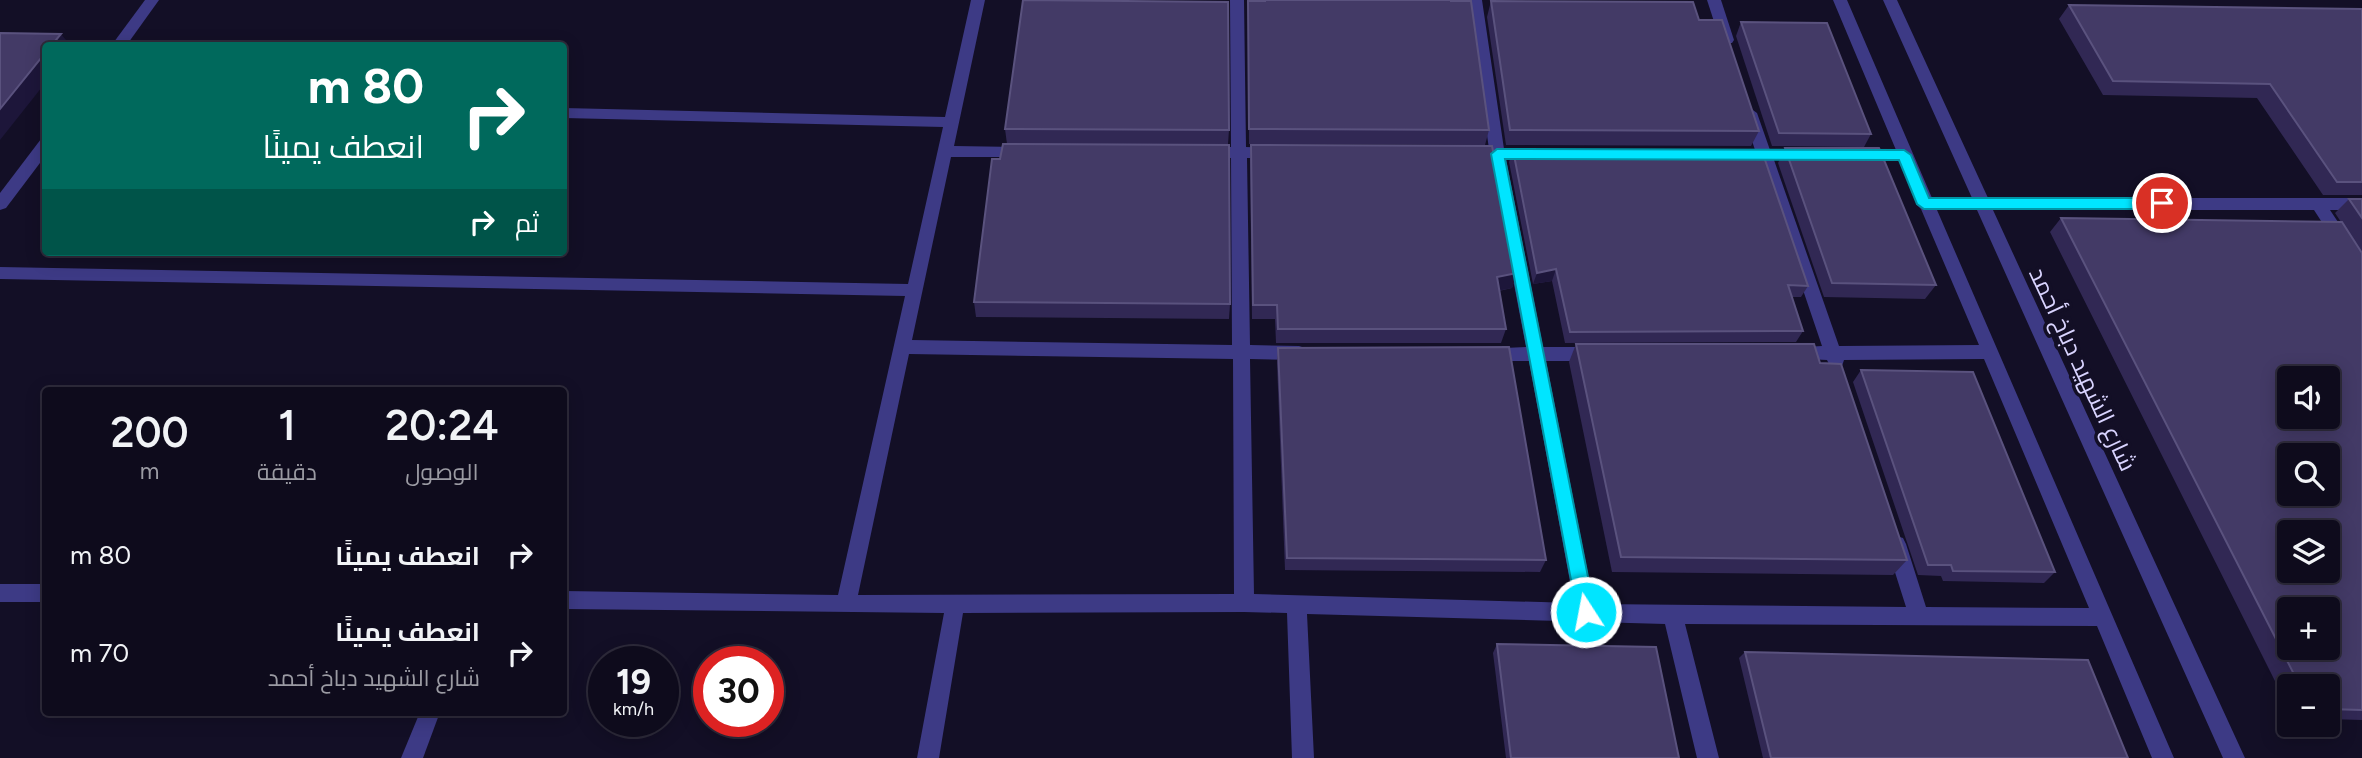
<!DOCTYPE html>
<html lang="ar">
<head>
<meta charset="utf-8">
<style>
  body { margin:0; font-family:Figtree,Cairo,sans-serif; background:#1c1929; color:#f1f3f6; direction:rtl; height:100vh; display:flex; flex-direction:column; font-size:26px; white-space:nowrap }
  * { box-sizing:border-box; margin:0 }
  p { font-size:23px; color:#9b9ba3 }
  .icon { flex:none; width:38px; height:38px; fill:none; stroke:currentColor; stroke-width:2; stroke-linecap:round; stroke-linejoin:round }
  .map { position:relative; flex:1; overflow:hidden; direction:ltr }
  .details { position:absolute; left:42px; top:387px; width:525px; height:329px; display:flex; flex-direction:column; background:#0e0b1c; border-radius:7px; box-shadow:0 4px 18px #0003,0 0 0 2px #2e2b3b; direction:rtl }
  .details>* { flex:none }
  .banner { position:absolute; left:42px; top:42px; width:525px; height:214px; border-radius:7px; box-shadow:0 4px 18px #0003,0 0 0 2px #2e2b3b; direction:rtl; background:#00695c; color:#fff; overflow:hidden }
  .fabs { position:absolute; left:2277px; top:366px; display:grid; gap:14px }
  .fabs a { display:grid; place-items:center; width:63px; height:63px; border-radius:7px; background:#0e0b1c; box-shadow:0 4px 18px #0003,0 0 0 2px #2e2b3b; font-size:35px }
  .speed { position:absolute; left:588px; top:646px; display:flex; gap:14px; font-size:35px; font-weight:700; text-align:center }
  .speed>* { display:grid; place-content:center; width:91px; height:91px; border-radius:50%; background:#0e0b1c; box-shadow:0 4px 18px #0003,0 0 0 2px #2e2b3b; line-height:1 }
  .speed small { font-size:18px; font-weight:400 }
  .speed .limit { border:10px solid #d22; background:#fff; color:#111 }
  .pin { position:absolute; display:grid; place-items:center; width:60px; height:60px; color:#fff; margin:-30px; border:4px solid #fff; border-radius:50%; box-shadow:0 2px 7px #0007 }
  .me { position:absolute; width:77px; margin:-38px; rotate:349deg; stroke-linejoin:round; filter:drop-shadow(0 0 5px #0008) }
  .turn { display:flex; align-items:center; gap:24px; height:147px; padding:0 28px; font-size:32px }
  .turn .icon { width:91px; height:91px; stroke-width:2.5 }
  .turn b { display:block; font-size:49px; line-height:60px }
  .then { display:flex; align-items:center; height:66px; padding:0 28px; background:#0003; gap:14px; font-size:26px }
  .eta { display:flex; justify-content:space-evenly; align-items:center; height:119px; text-align:center }
  .eta b { font-size:42px; font-weight:600; line-height:49px }
  ul { padding:0; list-style:none }
  li { display:flex; align-items:center; gap:21px; height:98px; padding:0 28px }
  li div { flex:1 }
  li b { display:block; font-size:26px }
  li em { font-style:normal }
  .map>svg:first-child { display:block }
  .lines { fill:none; stroke-linecap:round; stroke-linejoin:round }
  .minor { fill:#3d3a85; fill-rule:evenodd }
  .wall { fill:#312854 }
  .shaded-wall { fill:#1d163a }
  .building { fill:#433a66; stroke:#5a527e; stroke-width:2; fill-rule:evenodd }
  .route { fill:#00e5ff; stroke:#0095a6; stroke-width:2 }
  .labels { text-anchor:middle; dominant-baseline:central; stroke-width:7; stroke-linejoin:round; paint-order:stroke }
  .street-label { font-size:24px; fill:#d9d4ff; stroke:#130f26 }
</style>
</head>
<body>
<div class="map">
<svg width="2362" height="758" viewBox="0 0 2362 758">
  <rect width="100%" height="100%" fill="#130f26"/>
  <g class="lines">
    <g class="minor">
      <polygon points="145,0 159,0 126,46 111,46"/>
      <path d="M971,0H985L954,146L1026,147L1034,152L1026,157H951L912,340L1232,345L1231,158L1208,157L1200,152L1208,147H1231L1230,0H1244L1246,147L1274,148L1282,153L1274,158H1247L1250,345L1299,346L1305,348L1308,353L1305,358L1299,360L1250,359L1254,594L1574,603L1529,361H1488L1482,359L1479,354L1482,349L1526,347L1490,159H1470L1462,154L1470,149H1489L1468,0H1482L1504,149H1533L1541,154L1533,159H1506L1543,347H1593L1599,349L1602,354L1599,359L1593,361H1546L1594,604L1906,607L1886,544L1889,538L1896,536L1903,538L1906,544L1926,607L2089,608L1984,359L1844,360L1842,366H1830L1827,360L1787,358L1784,353L1787,348L1822,346L1759,160H1740L1732,155L1740,150H1755L1743,113L1750,108L1757,113L1770,150H1803L1811,155L1803,160H1774L1839,346L1979,345L1921,209L1916,204L1918,201L1901,160H1859L1851,155L1859,150H1896L1833,0H1847L1932,198H1972L1883,0H1897L1988,198H2362V210H2330L2362,258V277L2356,275L2314,210H1993L2245,758H2223L1977,210H1937L2174,758H2152L2097,626L1685,624L1719,758H1697L1665,624L1307,614L1314,758H1292L1287,613L1244,612L963,613L939,758H917L944,613L564,609V591L838,595L905,296L0,279V267L908,284L943,127L564,118V108L945,117ZM909,354L1233,359L1234,594L858,595Z"/>
      <polygon points="1707,0 1721,0 1734,40 1732,43 1722,43 1720,40"/>
      <polygon points="46,138 46,155 6,208 0,210 0,193 41,139"/>
      <rect x="0" y="584" width="46" height="18"/>
      <polygon points="420,712 440,712 423,758 401,758"/>
    </g>
  </g>
  <g class="wall">
    <polygon points="1248,1 1489,130 1485,145 1249,144"/>
    <polygon points="1491,1 1699,20 1759,131 1751,146 1506,145 1487,17"/>
    <polygon points="2069,5 2362,9 2362,195 2323,195 2257,98 2103,95 2059,19"/>
    <polygon points="1741,22 1871,134 1864,147 1772,146 1736,36"/>
    <polygon points="1005,129 1229,130 1228,144 1007,144"/>
    <polygon points="1251,145 1517,273 1512,288 1499,291 1506,329 1501,343 1276,343 1275,319 1252,319 1250,161"/>
    <polygon points="1785,148 1936,285 1925,299 1824,297 1778,163"/>
    <polygon points="1513,150 1808,286 1801,297 1792,297 1803,331 1796,342 1565,343 1552,281 1533,284 1509,162"/>
    <polygon points="2349,199 2362,199 2362,720 2328,719 2328,686 2289,686 2289,709 2050,232 2061,218 2341,222 2335,213"/>
    <polygon points="974,302 1230,304 1229,319 976,317"/>
    <polygon points="1576,344 1820,363 1907,560 1893,575 1612,572 1569,362"/>
    <polygon points="1278,348 1546,560 1540,572 1285,570 1277,363"/>
    <polygon points="1861,370 2055,572 2044,583 1943,581 1941,576 1918,575 1853,382"/>
    <polygon points="1497,644 1679,758 1506,758 1493,653"/>
    <polygon points="1745,652 2128,758 1763,758 1739,658"/>
  </g>
  <g class="shaded-wall">
    <polygon points="61,34 71,46 51,46"/>
    <polygon points="46,52 46,82 0,140 0,109"/>
    <polygon points="1556,269 1552,281 1533,284 1537,273"/>
    <polygon points="1517,273 1512,288 1492,292 1497,277"/>
  </g>
  <g class="building">
    <polygon points="1023,0 1228,2 1229,130 1005,129"/>
    <polygon points="1265,0 1451,0 1451,1 1471,1 1489,130 1249,129 1248,1 1265,1"/>
    <polygon points="1491,1 1693,2 1699,20 1722,20 1759,131 1510,130"/>
    <polygon points="2069,5 2362,9 2362,182 2337,182 2270,84 2113,81"/>
    <polygon points="1741,22 1827,23 1871,134 1779,133"/>
    <polygon points="0,33 61,34 51,46 46,46 46,52 0,109"/>
    <polygon points="1003,144 1229,145 1230,304 974,302 992,159 1000,159"/>
    <polygon points="1251,145 1492,146 1517,273 1497,277 1506,329 1278,329 1277,305 1253,305"/>
    <polygon points="1785,148 1879,148 1936,285 1832,283"/>
    <polygon points="1513,150 1762,151 1808,286 1788,285 1803,331 1570,332 1556,269 1537,273"/>
    <polygon points="2349,199 2362,199 2362,218"/>
    <path d="M2061,218L2342,222L2362,253V710L2328,709V686H2300ZM2289,378H2328V416H2289ZM2289,455H2328V494H2289ZM2289,532H2328V570H2289ZM2289,609H2328V648H2289Z"/>
    <polygon points="1576,344 1814,344 1820,363 1841,364 1907,560 1621,557"/>
    <polygon points="1509,347 1546,560 1287,558 1278,348"/>
    <polygon points="1861,370 1973,372 2055,572 1953,571 1951,565 1928,565"/>
    <polygon points="1497,644 1656,647 1679,758 1511,758"/>
    <polygon points="1745,652 2088,660 2128,758 1771,758"/>
  </g>
  <polygon class="route" points="1497,149 1904,150 1911,155 1929,198 2162,198 2169,203 2162,209 1924,209 1917,204 1899,160 1505,159 1595,612 1592,618 1586,620 1579,618 1577,612 1491,154"/>
  <g class="labels">
    <g class="street-label">
      <text transform="translate(2083 369) rotate(65)">شارع الشهيد دباخ أحمد</text>
    </g>
  </g>
</svg>
<div class="fabs">
<a><svg class="icon" aria-label="sound" viewBox="0 0 24 24"><path d="M4 9h4l5-4v14l-5-4H4zM17 9q2 3 0 6"/></svg></a>
<a><svg class="icon" aria-label="search" viewBox="0 0 24 24"><circle cx="10" cy="10" r="6"/><path d="M15 15l6 6"/></svg></a>
<a><svg class="icon" aria-label="layers" viewBox="0 0 24 24"><path d="M12 4l9 5-9 5-9-5zM3 14l9 5 9-5"/></svg></a>
<a>+</a>
<a>−</a>
</div>
<div class="speed"><div>19<small>km/h</small></div><div class="limit">30</div></div>
<div class="pin" style="left:2162px;top:203px;background:#d93025"><svg class="icon" aria-label="arrive" viewBox="0 0 24 24"><path d="M6 21V4h12l-3 4 3 4H6"/></svg></div>
<svg class="me" style="left:1586px;top:612px" viewBox="-20 -20 40 40"><circle r="17" fill="#00e5ff" stroke="#fff" stroke-width="3"/><path d="M0-11L8 9 0 5-8 9z" fill="#fff"/></svg>
<div class="banner">
<div class="turn"><svg class="icon" aria-label="right" viewBox="0 0 24 24"><path d="M7 20v-9h11M14 6l5 5-5 5"/></svg><div><b>80 m</b>انعطف يمينًا</div></div>
<div class="then">ثم<svg class="icon" aria-label="right" viewBox="0 0 24 24"><path d="M7 20v-9h11M14 6l5 5-5 5"/></svg></div>
</div>
<section class="details">
<div class="eta">
<div><b>20:24</b><p>الوصول</p></div>
<div><b>1</b><p>دقيقة</p></div>
<div><b>200</b><p>m</p></div>
</div>
<ul>
<li><svg class="icon" aria-label="right" viewBox="0 0 24 24"><path d="M7 20v-9h11M14 6l5 5-5 5"/></svg><div><b>انعطف يمينًا</b></div><em>80 m</em></li>
<li><svg class="icon" aria-label="right" viewBox="0 0 24 24"><path d="M7 20v-9h11M14 6l5 5-5 5"/></svg><div><b>انعطف يمينًا</b><p>شارع الشهيد دباخ أحمد</p></div><em>70 m</em></li>
</ul>
</section>
</div>
</body>
</html>
